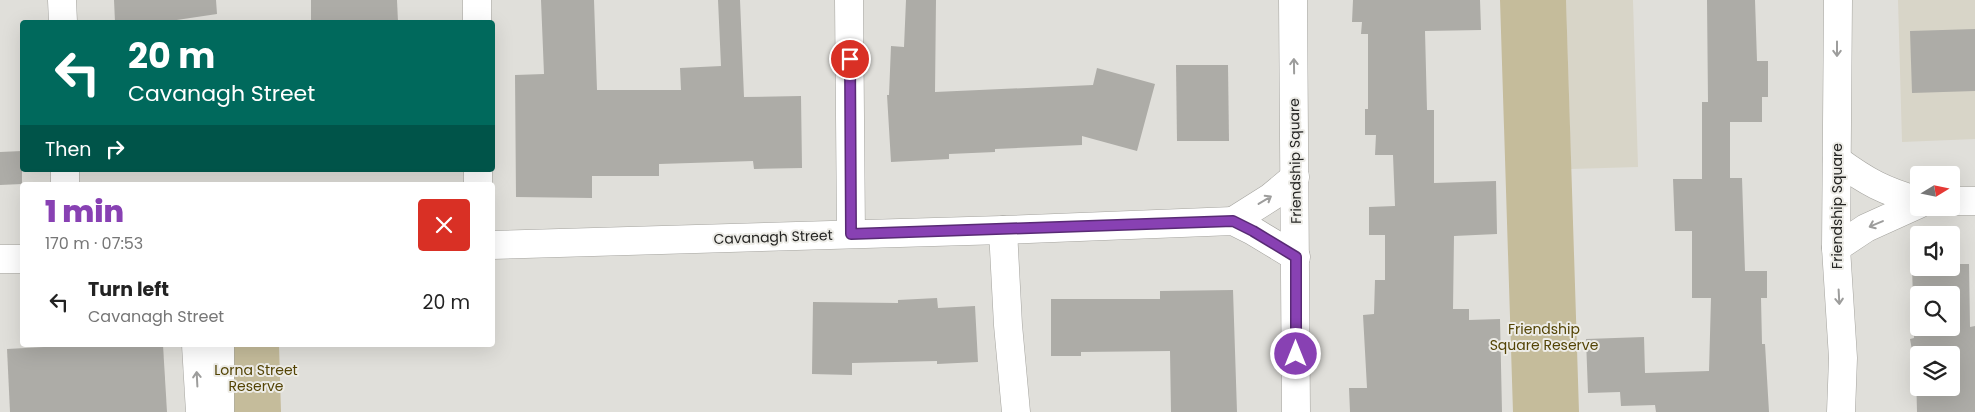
<!DOCTYPE html>
<html lang="en">
<head>
<meta charset="utf-8">
<style>
  body { margin:0; font-family:Poppins,sans-serif; background:#f2f2f2; color:#222; height:100vh; display:flex; flex-direction:column; font-size:19px; white-space:nowrap }
  * { box-sizing:border-box; margin:0 }
  p { font-size:16px; color:#767676 }
  .icon { flex:none; width:28px; height:28px; fill:none; stroke:currentColor; stroke-width:2; stroke-linecap:round; stroke-linejoin:round }
  .map { position:relative; flex:1; overflow:hidden }
  .panel { position:absolute; left:20px; top:182px; width:475px; height:165px; display:flex; flex-direction:column; background:#fff; border-radius:5px; box-shadow:0 5px 20px #0002 }
  .panel>* { flex:none }
  .guide { position:absolute; left:20px; top:20px; width:475px; height:152px; border-radius:5px; box-shadow:0 5px 20px #0002; background:#00695c; color:#fff; overflow:hidden }
  .needle { width:32px; rotate:80deg }
  .tools { position:absolute; left:1910px; top:166px; display:grid; gap:10px }
  .tools a { display:grid; place-items:center; width:50px; height:50px; border-radius:5px; background:#fff; box-shadow:0 5px 20px #0002; font-size:25px }
  .pin { position:absolute; display:grid; place-items:center; width:42px; height:42px; color:#fff; margin:-21px; border:2px solid #fff; border-radius:50%; box-shadow:0 1px 5px #0007 }
  .me { position:absolute; width:55px; margin:-28px; rotate:0deg; stroke-linejoin:round; filter:drop-shadow(0 0 4px #0008) }
  .turn { display:flex; align-items:center; gap:18px; height:105px; padding:0 25px; font-size:22px }
  .turn .icon { width:65px; height:65px; stroke-width:2.5 }
  .turn b { display:block; font-size:35px; line-height:42px }
  .then { display:flex; align-items:center; height:48px; padding:0 25px; background:#0003; gap:10px; font-size:19px }
  .round { display:grid; place-items:center; flex:none; width:52px; height:52px; border-radius:5px; background:#f2f2f2 }
  .headline { display:flex; align-items:center; justify-content:space-between; height:85px; padding:0 25px }
  h1 { font-size:30px; font-weight:800; line-height:38px; color:#8841b3 }
  ul { padding:0; list-style:none }
  li { display:flex; align-items:center; gap:15px; height:70px; padding:0 25px }
  li div { flex:1 }
  li b { display:block; font-size:19px }
  li em { font-style:normal }
  .map>svg:first-child { display:block }
  .built { fill:#d8d5c8 }
  .green { fill:#c5bc9b }
  .building { fill:#adaca7; fill-rule:evenodd }
  .lines { fill:none; stroke-linecap:round; stroke-linejoin:round }
  .minor-casing { stroke:#a4a39e; stroke-width:29 }
  .minor { stroke:#fff; stroke-width:28 }
  .oneway { stroke:#9d9d9c }
  .route-casing { stroke:#582a74; stroke-width:12 }
  .route { stroke:#8841b3; stroke-width:9 }
  .labels { text-anchor:middle; dominant-baseline:central; stroke-width:4; stroke-linejoin:round; paint-order:stroke }
  .street-label { font-size:14px; fill:#252523; stroke:#edece7 }
  .park-label { font-size:14px; fill:#544405; stroke:#edece7 }
</style>
</head>
<body>
<div class="map">
<svg width="1975" height="412" viewBox="0 0 1975 412">
  <rect width="100%" height="100%" fill="#e0dfda"/>
  <g class="built">
    <polygon points="1566,0 1633,0 1638,167 1571,169"/>
    <polygon points="1898,0 1975,0 1975,139 1902,142"/>
  </g>
  <g class="green">
    <polygon points="1500,0 1566,0 1579,412 1513,412"/>
    <polygon points="231,345 279,345 281,412 234,412"/>
  </g>
  <g class="building">
    <polygon points="114,0 216,0 217,14 170,21 170,22 115,22"/>
    <polygon points="311,0 397,0 398,22 311,22"/>
    <polygon points="541,0 594,0 597,90 681,90 680,68 721,66 718,0 740,0 744,97 801,96 802,168 754,169 753,161 659,164 659,176 592,176 592,198 516,197 515,75 544,74"/>
    <polygon points="906,0 936,0 935,92 1093,85 1097,68 1155,84 1137,151 1082,136 1082,145 995,149 995,152 949,154 949,159 891,162 887,95 889,95 891,46 904,47"/>
    <polygon points="1353,0 1480,0 1481,30 1425,31 1427,110 1434,110 1434,183 1496,181 1497,234 1454,236 1453,309 1469,309 1469,320 1500,319 1502,412 1350,412 1349,388 1367,388 1363,315 1374,314 1375,280 1385,280 1385,235 1369,235 1369,207 1395,206 1393,155 1375,155 1376,135 1365,135 1365,109 1368,109 1368,34 1361,34 1362,22 1352,22"/>
    <polygon points="1707,0 1755,0 1757,61 1768,61 1768,97 1762,97 1762,122 1730,122 1730,178 1742,178 1745,271 1767,271 1767,298 1761,298 1762,344 1765,344 1769,412 1656,412 1655,405 1621,406 1620,392 1588,393 1586,339 1644,337 1645,373 1709,371 1711,298 1692,298 1692,231 1675,231 1673,179 1702,179 1702,102 1708,102"/>
    <polygon points="1975,29 1975,91 1912,93 1910,31"/>
    <polygon points="1176,65 1228,65 1229,141 1177,141"/>
    <polygon points="22,151 22,184 0,185 0,152"/>
    <path d="M1951,264H1969L1970,327L1975,326V412H1917L1916,372L1910,339L1914,338L1912,265H1919V268H1951ZM1919,295H1951V328H1919ZM1919,355H1951V388H1919Z"/>
    <polygon points="1233,290 1237,412 1171,412 1170,351 1081,352 1081,356 1051,356 1051,299 1160,299 1160,291"/>
    <polygon points="937,298 938,308 975,306 978,362 937,364 937,361 852,363 852,375 812,374 813,302 898,303 898,300"/>
    <polygon points="81,345 163,345 167,412 10,412 7,349"/>
  </g>
  <g class="lines">
    <defs>
      <g id="minor">
        <polyline points="62,0 63,22"/>
        <polyline points="477,0 477,22"/>
        <polyline points="849,0 851,234"/>
        <polyline points="1293,0 1296,412"/>
        <polyline points="1838,0 1836,248 1843,358 1841,412"/>
        <path d="M1837,160C1867,182 1884,191 1919,201"/>
        <polyline points="65,170 65,185"/>
        <polyline points="478,170 478,185"/>
        <polyline points="1951,201 1975,201"/>
        <polyline points="1233,221 1271,197 1295,177"/>
        <polyline points="1003,230 1008,325 1016,412"/>
        <polyline points="492,245 1003,230 1233,221 1253,231 1296,257"/>
        <polyline points="1836,248 1866,228 1919,204"/>
        <polyline points="0,259 22,259"/>
        <polyline points="196,345 200,412"/>
        <polyline points="220,412 220,345"/>
      </g>
    </defs>
    <use href="#minor" class="minor-casing"/>
    <use href="#minor" class="minor"/>
  </g>
  <defs><path id="oneway-shaft" d="M-6 0H5M1.5-3L5.5 0L1.5 3" fill="none" stroke-width="1.6" stroke-linecap="round" stroke-linejoin="round" transform="scale(1.25)"/></defs>
  <g class="oneway">
    <use href="#oneway-shaft" transform="translate(1837 49) rotate(90)"/>
    <use href="#oneway-shaft" transform="translate(1294 66) rotate(-91)"/>
    <use href="#oneway-shaft" transform="translate(1265 200) rotate(-31)"/>
    <use href="#oneway-shaft" transform="translate(1876 224) rotate(157)"/>
    <use href="#oneway-shaft" transform="translate(1839 297) rotate(87)"/>
    <use href="#oneway-shaft" transform="translate(197 379) rotate(-93)"/>
  </g>
  <g class="lines">
    <defs>
      <polyline id="route" points="850,59 851,234 1233,221 1253,231 1296,257 1296,354"/>
    </defs>
    <use href="#route" class="route-casing"/>
    <use href="#route" class="route"/>
  </g>
  <g class="labels">
    <g class="street-label">
      <text transform="translate(1295 161) rotate(-91)">Friendship Square</text>
      <text transform="translate(1837 206) rotate(-90)">Friendship Square</text>
      <text transform="translate(773 237) rotate(-2)">Cavanagh Street</text>
    </g>
    <g class="park-label">
      <text x="1544" y="329">Friendship<tspan x="1544" dy="16">Square Reserve</tspan></text>
      <text x="256" y="370">Lorna Street<tspan x="256" dy="16">Reserve</tspan></text>
    </g>
  </g>
</svg>
<div class="tools">
<a><svg class="needle" viewBox="-14 -14 28 28"><path d="M0-13l5 13h-10z" fill="#e53935"/><path d="M0 13l5-13h-10z" fill="#767676"/></svg></a>
<a><svg class="icon" aria-label="sound" viewBox="0 0 24 24"><path d="M4 9h4l5-4v14l-5-4H4zM17 9q2 3 0 6"/></svg></a>
<a><svg class="icon" aria-label="search" viewBox="0 0 24 24"><circle cx="10" cy="10" r="6"/><path d="M15 15l6 6"/></svg></a>
<a><svg class="icon" aria-label="layers" viewBox="0 0 24 24"><path d="M12 4l9 5-9 5-9-5zM3 14l9 5 9-5"/></svg></a>
</div>
<div class="pin" style="left:850px;top:59px;background:#d93025"><svg class="icon" aria-label="arrive" viewBox="0 0 24 24"><path d="M6 21V4h12l-3 4 3 4H6"/></svg></div>
<svg class="me" style="left:1296px;top:354px" viewBox="-20 -20 40 40"><circle r="17" fill="#8841b3" stroke="#fff" stroke-width="3"/><path d="M0-11L8 9 0 5-8 9z" fill="#fff"/></svg>
<div class="guide">
<div class="turn"><svg class="icon" aria-label="left" viewBox="0 0 24 24"><path d="M17 20v-9H6M10 6l-5 5 5 5"/></svg><div><b>20 m</b>Cavanagh Street</div></div>
<div class="then">Then<svg class="icon" aria-label="right" viewBox="0 0 24 24"><path d="M7 20v-9h11M14 6l5 5-5 5"/></svg></div>
</div>
<section class="panel">
<div class="headline"><div><h1>1 min</h1><p>170 m · 07:53</p></div><a class="round" style="background:#d93025;color:#fff"><svg class="icon" aria-label="close" viewBox="0 0 24 24"><path d="M6 6l12 12M18 6L6 18"/></svg></a></div>
<ul>
<li><svg class="icon" aria-label="left" viewBox="0 0 24 24"><path d="M17 20v-9H6M10 6l-5 5 5 5"/></svg><div><b>Turn left</b><p>Cavanagh Street</p></div><em>20 m</em></li>
</ul>
</section>
</div>
</body>
</html>
